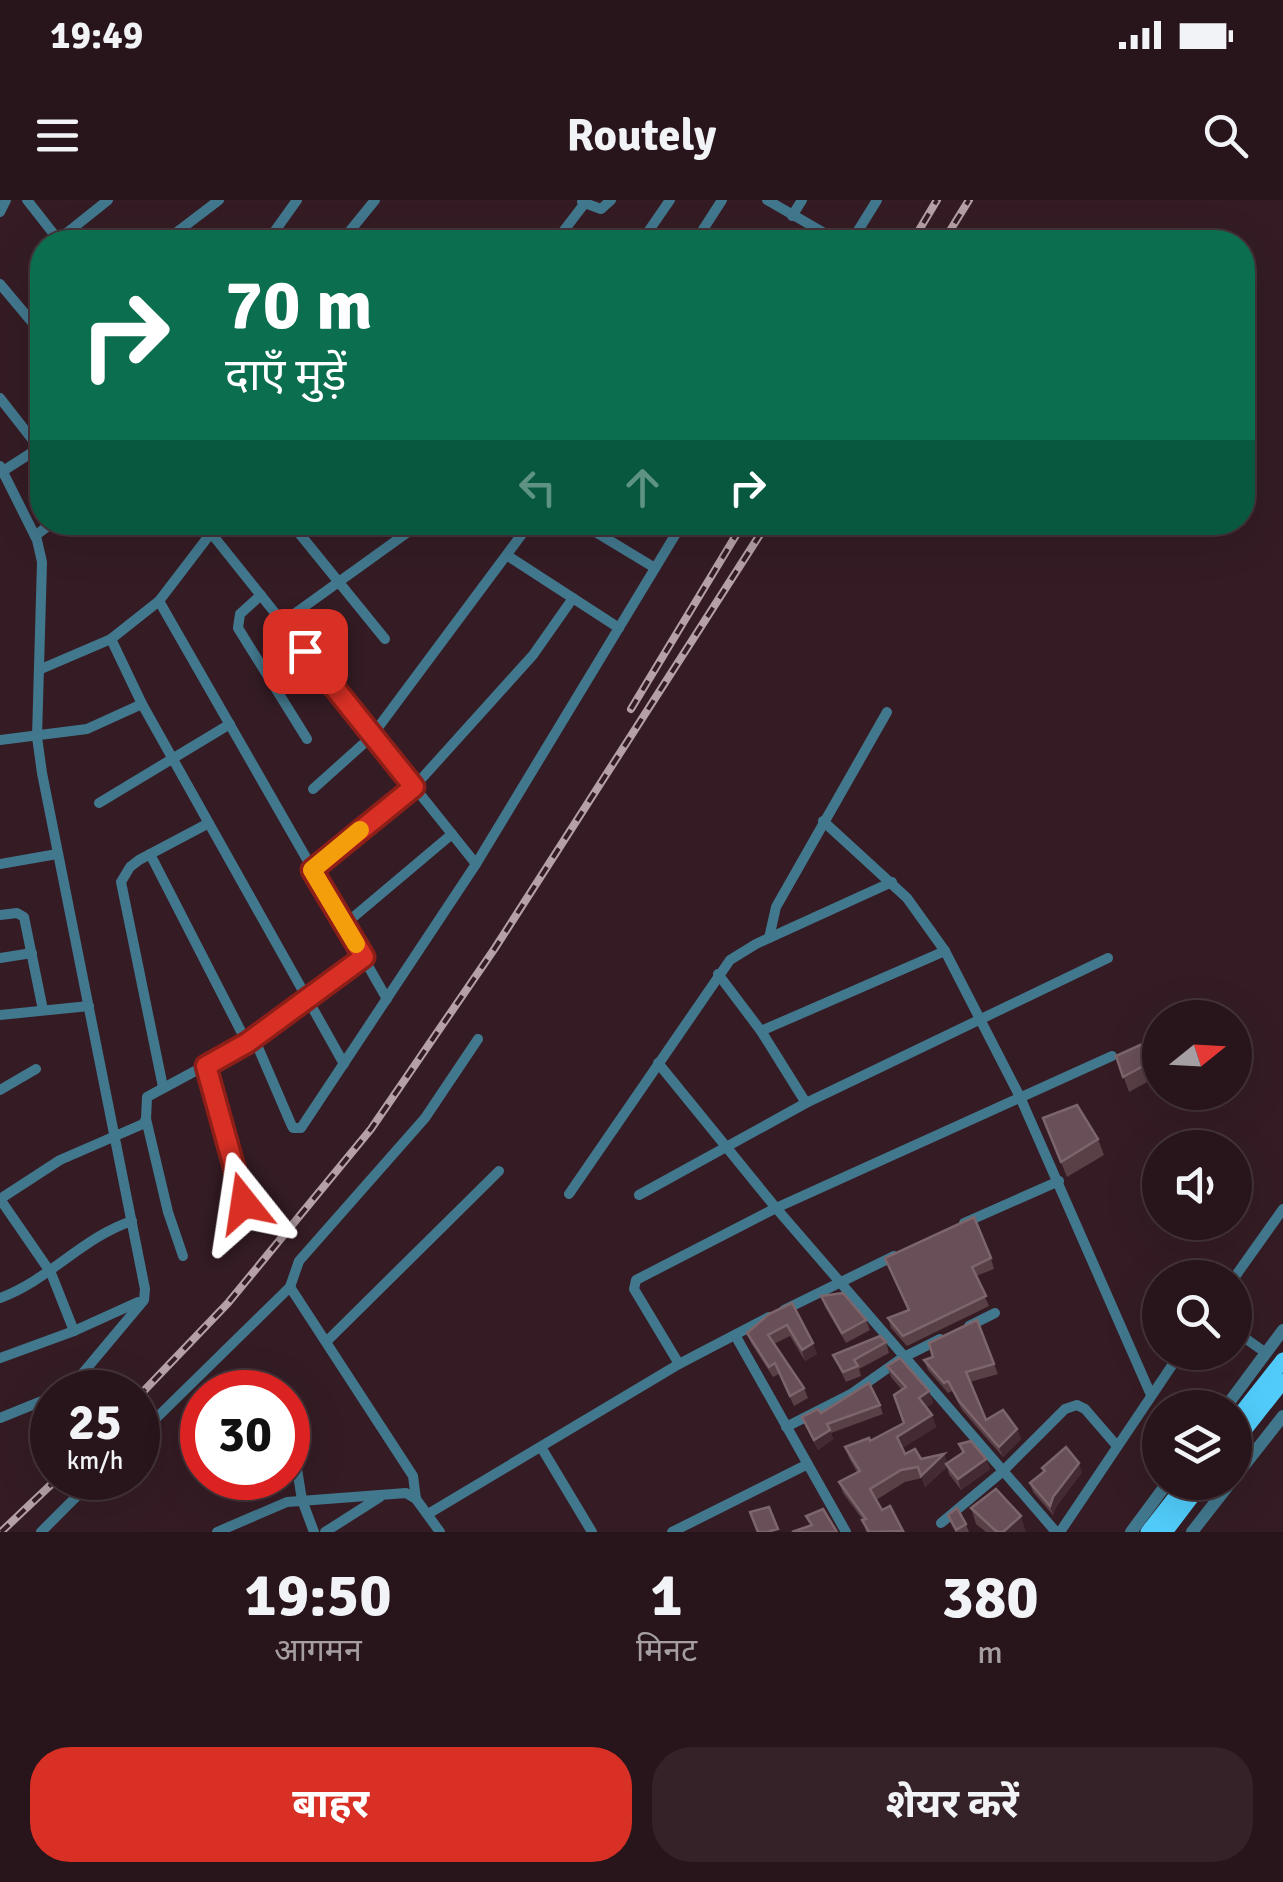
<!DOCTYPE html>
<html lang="hi">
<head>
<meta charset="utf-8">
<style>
  body { margin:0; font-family:Signika,"Noto Sans Devanagari",sans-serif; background:#342228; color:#f1f3f6; height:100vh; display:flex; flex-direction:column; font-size:38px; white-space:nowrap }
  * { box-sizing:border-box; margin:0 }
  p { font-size:32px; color:#a59fa3 }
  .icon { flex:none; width:55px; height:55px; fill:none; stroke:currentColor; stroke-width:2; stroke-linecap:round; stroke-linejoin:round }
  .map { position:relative; height:1332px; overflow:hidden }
  .side { display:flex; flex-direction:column; background:#28151b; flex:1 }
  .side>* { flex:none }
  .top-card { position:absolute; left:30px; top:30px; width:1225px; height:305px; border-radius:40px; box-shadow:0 10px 40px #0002,0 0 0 2px #44343a; background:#0b6e4f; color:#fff; overflow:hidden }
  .needle { width:65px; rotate:72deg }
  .buttons { position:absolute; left:1142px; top:800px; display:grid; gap:20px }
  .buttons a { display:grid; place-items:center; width:110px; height:110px; border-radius:50%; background:#28151b; box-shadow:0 10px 40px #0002,0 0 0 2px #44343a; font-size:50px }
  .speed { position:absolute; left:30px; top:1170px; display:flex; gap:20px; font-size:50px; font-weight:700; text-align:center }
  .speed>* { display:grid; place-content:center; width:130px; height:130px; border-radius:50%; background:#28151b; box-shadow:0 10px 40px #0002,0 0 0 2px #44343a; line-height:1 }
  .speed small { font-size:25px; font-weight:400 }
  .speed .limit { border:15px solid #d22; background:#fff; color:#111 }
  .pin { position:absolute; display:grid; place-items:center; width:85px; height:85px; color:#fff; margin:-42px; border-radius:20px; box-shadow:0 5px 15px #0006 }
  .me { position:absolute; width:110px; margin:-55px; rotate:345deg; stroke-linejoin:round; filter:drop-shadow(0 0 8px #0008) }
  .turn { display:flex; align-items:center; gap:35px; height:210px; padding:0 30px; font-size:45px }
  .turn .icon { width:130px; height:130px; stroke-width:2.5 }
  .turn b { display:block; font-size:70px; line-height:85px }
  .lanes { display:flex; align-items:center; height:95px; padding:0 30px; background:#0003; justify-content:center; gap:50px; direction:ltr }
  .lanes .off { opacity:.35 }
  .eta { display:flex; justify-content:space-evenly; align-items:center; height:170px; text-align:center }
  .eta b { font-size:60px; font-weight:700; line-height:70px }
  .primary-button { display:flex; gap:20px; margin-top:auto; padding:20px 30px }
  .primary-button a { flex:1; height:115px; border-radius:40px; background:#d93025; color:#fff; font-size:40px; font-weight:700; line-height:115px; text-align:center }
  .primary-button a+a { background:#342228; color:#f1f3f6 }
  .status { display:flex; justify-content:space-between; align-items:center; height:70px; padding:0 50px; background:#28151b; direction:ltr }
  .status svg { height:28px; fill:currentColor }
  header { display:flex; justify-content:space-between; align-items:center; height:130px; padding:0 30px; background:#28151b; font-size:45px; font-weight:700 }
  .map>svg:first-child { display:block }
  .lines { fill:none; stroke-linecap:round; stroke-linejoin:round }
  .minor { stroke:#42788e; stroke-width:10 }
  .tertiary { stroke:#42788e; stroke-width:12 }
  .primary { stroke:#51ccfa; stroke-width:15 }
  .rail-casing { stroke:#b4a0a6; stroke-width:8 }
  .rail { stroke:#351c24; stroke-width:4; stroke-dasharray:11; stroke-linecap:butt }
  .wall { fill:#593f46 }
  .shaded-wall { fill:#442a32 }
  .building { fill:#694f57; stroke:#7d656c; stroke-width:2.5 }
  .route-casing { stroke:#8d1f18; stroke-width:25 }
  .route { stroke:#d93025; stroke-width:18 }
  .slow { stroke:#f59e0b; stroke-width:18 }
</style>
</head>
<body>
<div class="status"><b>19:49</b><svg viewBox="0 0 49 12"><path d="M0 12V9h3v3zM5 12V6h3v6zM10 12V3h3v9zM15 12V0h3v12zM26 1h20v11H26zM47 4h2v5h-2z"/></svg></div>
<header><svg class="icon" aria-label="menu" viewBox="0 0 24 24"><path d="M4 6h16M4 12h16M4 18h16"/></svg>Routely<svg class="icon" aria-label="search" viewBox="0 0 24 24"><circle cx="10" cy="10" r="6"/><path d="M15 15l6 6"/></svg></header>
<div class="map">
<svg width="1283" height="1332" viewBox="0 0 1283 1332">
  <rect width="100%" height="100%" fill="#351c24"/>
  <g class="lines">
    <g class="minor">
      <polyline points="27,0 60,42"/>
      <polyline points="767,0 840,42"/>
      <polyline points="582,2 601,9 611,0"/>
      <polyline points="0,12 6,0"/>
      <polyline points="792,16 802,0"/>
      <polyline points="58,40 108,0"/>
      <polyline points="164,42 219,0"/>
      <polyline points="267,42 297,0"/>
      <polyline points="341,42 375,0"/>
      <polyline points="555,42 585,3"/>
      <polyline points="641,42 670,0"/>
      <polyline points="695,42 722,0"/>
      <polyline points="805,42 815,28"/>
      <polyline points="851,42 877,0"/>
      <polyline points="0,84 42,134"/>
      <polyline points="0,198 39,248"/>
      <polyline points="0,266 37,340 42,362 37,537 42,573 145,1089 144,1100 77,1180 61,1192"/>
      <polyline points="0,273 42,246"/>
      <polyline points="290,322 385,439"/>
      <polyline points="579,322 655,368"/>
      <polyline points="35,336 53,322"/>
      <polyline points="508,356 619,428"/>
      <polyline points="261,395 240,414 238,428 307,539"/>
      <polyline points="159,401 111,439 142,504 344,864"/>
      <polyline points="283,422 422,322"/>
      <polyline points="41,469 111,439"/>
      <polyline points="0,540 87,529 142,504"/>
      <polyline points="313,589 371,537 531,322"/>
      <polyline points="99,603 230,524"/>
      <polyline points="823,621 907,698 945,751 1020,897 1151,1195"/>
      <polyline points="150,654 247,843"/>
      <polyline points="0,664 57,654"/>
      <polyline points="312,669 414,587 533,455 573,398"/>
      <polyline points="0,715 17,713 24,717 43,810"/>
      <polyline points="344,725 452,634"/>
      <polyline points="769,738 776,707 887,512"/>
      <polyline points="0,758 32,753"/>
      <polyline points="718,774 761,831 806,903"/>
      <polyline points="387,799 159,401 211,333 476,664"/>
      <polyline points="0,815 89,806"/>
      <polyline points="761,831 945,751"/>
      <polyline points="254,838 291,924 293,928 301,928 476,664 683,322"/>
      <polyline points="658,863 776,1008 1056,1332"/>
      <polyline points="206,866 244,1003"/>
      <polyline points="163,887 121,682 130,667 139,660 207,624"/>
      <polyline points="0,890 36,869"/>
      <polyline points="146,919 168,1012 183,1056"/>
      <polyline points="569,994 730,760 756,744 892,682"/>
      <polyline points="639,995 806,903 1108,758"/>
      <polyline points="964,1023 1059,981"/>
      <polyline points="1234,1078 1283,1009"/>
      <polyline points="290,1087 413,1276 416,1299"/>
      <path d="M0,1098C49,1080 83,1037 132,1021"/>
      <polyline points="784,1110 894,1056"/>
      <polyline points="969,1126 995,1113"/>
      <polyline points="74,1131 51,1073 0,999 60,960 143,924 146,919 147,897 247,843 364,757"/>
      <polyline points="1235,1131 1266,1153"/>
      <polyline points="735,1135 846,1332"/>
      <polyline points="327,1141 499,971"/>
      <polyline points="0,1158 74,1131 138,1102"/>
      <polyline points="679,1164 634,1089 636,1080 776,1008 1112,856"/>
      <polyline points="284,1191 284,1192"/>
      <polyline points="288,1213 302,1300 314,1332"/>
      <polyline points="0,1218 52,1197"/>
      <polyline points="786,1227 851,1194 902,1158 940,1139"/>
      <polyline points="138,1236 290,1087 299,1061 425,918 478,839"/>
      <polyline points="541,1247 592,1332"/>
      <polyline points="428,1314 679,1164 769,1117"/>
      <polyline points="941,1323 1002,1272 1065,1209 1077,1205 1085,1209 1117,1246"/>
      <polyline points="41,1332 95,1278"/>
      <polyline points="217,1332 287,1302 406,1293 416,1299 440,1332"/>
      <polyline points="325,1332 380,1297"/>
      <polyline points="672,1332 806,1265"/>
      <polyline points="1060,1332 1181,1152"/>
    </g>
    <g class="tertiary">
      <polyline points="1225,1208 1283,1130"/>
      <polyline points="1235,1277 1283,1216"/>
      <polyline points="1131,1332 1168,1282"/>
      <polyline points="1192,1332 1231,1282"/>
    </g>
    <g class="primary">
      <polyline points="1235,1221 1283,1160"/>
      <polyline points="1235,1242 1283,1181"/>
      <polyline points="1148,1332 1187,1282"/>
      <polyline points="1165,1332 1203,1282"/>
    </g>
    <defs>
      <g id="rail">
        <polyline points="912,42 937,0"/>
        <polyline points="943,42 969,0"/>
        <polyline points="631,509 744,322"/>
        <polyline points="138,1197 228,1103 371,929 495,748 768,322"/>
        <polyline points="1,1332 58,1278"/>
      </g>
    </defs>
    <use href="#rail" class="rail-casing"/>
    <use href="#rail" class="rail"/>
  </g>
  <g class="wall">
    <polygon points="1160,836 1160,875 1129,892 1116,856"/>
    <polygon points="1043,918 1098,939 1104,955 1067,977"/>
    <polygon points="885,1058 991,1058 994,1069 976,1076 989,1106 907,1146 891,1128 888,1118 908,1110"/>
    <polygon points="821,1096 866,1120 870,1130 846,1143 825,1107"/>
    <polygon points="792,1103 817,1154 805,1161 790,1136 774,1144 804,1188 808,1198 794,1206 779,1174 773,1177 751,1143 747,1133"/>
    <polygon points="977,1120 998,1174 970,1182 986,1220 1017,1229 1021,1239 1003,1257 962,1210 952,1191 948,1193 928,1170 924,1160 933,1157"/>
    <polygon points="886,1142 889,1153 859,1169 861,1176 846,1182 833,1155"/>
    <polygon points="887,1166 929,1191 933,1203 926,1207 932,1215 936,1227 902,1248 905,1254 921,1259 944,1254 947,1263 962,1253 959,1244 986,1259 990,1269 961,1290 949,1274 947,1267 925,1287 922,1278 905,1282 876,1300 882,1310 890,1306 904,1332 866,1332 863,1320 843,1293 839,1282 857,1272 849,1258 845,1247 870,1241 904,1223 902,1190 891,1177"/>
    <polygon points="880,1205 883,1214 831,1233 833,1239 818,1250 802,1217 821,1213"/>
    <polygon points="1042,1268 1082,1272 1056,1307 1053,1315 1033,1292 1030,1283 1044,1272"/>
    <polygon points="971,1308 1026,1332 986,1332 976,1324"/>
    <polygon points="948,1315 966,1324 969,1332 956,1332"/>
  </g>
  <g class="shaded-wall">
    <polygon points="813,1143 817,1154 805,1161 802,1150"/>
    <polygon points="929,1191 933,1203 923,1209 919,1198"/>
    <polygon points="932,1215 936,1227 901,1249 897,1237"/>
    <polygon points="1017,1229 1021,1239 1003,1257 999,1247"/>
    <polygon points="830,1230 833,1239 818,1250 814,1240"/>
    <polygon points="944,1254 949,1266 946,1264 947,1267 925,1287 921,1276"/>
    <polygon points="986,1259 990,1269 961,1290 958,1279"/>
    <polygon points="1079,1263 1082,1272 1056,1307 1053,1315 1050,1306 1053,1297"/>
    <polygon points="1021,1316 1026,1332 1003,1332"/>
  </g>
  <g class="building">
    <polygon points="1160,836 1160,857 1123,877 1116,856"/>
    <polygon points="1077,905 1098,939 1061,962 1043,918"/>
    <polygon points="974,1017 991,1058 972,1067 986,1096 903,1136 888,1118 909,1110 885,1058"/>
    <polygon points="843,1093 866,1120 842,1133 821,1096"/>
    <polygon points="792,1103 813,1143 802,1150 787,1125 768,1135 804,1188 790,1196 775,1163 769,1167 747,1133 769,1114"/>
    <polygon points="977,1120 994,1164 966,1172 986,1220 1003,1210 1017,1229 999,1247 959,1201 948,1181 944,1183 924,1160 933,1157 929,1143"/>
    <polygon points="880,1136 886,1142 854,1160 858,1166 843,1172 833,1155"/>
    <polygon points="900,1158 929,1191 919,1198 932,1215 897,1237 905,1254 915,1249 921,1259 944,1254 921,1276 918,1267 901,1270 870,1289 882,1310 890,1306 903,1331 869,1332 862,1320 866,1319 839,1282 860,1271 845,1247 869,1238 870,1241 904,1223 894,1195 906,1187 887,1166"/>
    <polygon points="869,1183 880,1205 827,1224 830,1230 814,1240 802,1217 818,1209 821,1213"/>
    <polygon points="971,1241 986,1259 958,1279 946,1264 964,1252 959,1244"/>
    <polygon points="1066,1247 1079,1263 1053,1297 1050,1306 1030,1283 1045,1271 1042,1268"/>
    <polygon points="996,1289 1021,1316 1003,1332 997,1332 971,1308"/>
    <polygon points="769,1307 778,1329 767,1332 758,1332 750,1312"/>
    <polygon points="957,1308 966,1324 956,1330 948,1315"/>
    <polygon points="823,1309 837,1332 792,1332 812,1325 806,1316"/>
  </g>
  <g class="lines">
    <defs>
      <polyline id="route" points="244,1003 206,866 247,843 364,757 312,670 414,587 305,451"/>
    </defs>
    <use href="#route" class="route-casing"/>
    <use href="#route" class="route"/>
    <polyline class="slow" points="356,744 312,670 360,630"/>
  </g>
</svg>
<div class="buttons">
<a><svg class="needle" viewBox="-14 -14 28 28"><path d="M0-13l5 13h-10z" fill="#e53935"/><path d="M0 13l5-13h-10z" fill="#a59fa3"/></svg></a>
<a><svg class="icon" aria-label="sound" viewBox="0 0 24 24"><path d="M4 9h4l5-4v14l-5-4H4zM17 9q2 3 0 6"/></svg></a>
<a><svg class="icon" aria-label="search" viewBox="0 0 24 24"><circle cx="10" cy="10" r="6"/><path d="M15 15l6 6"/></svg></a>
<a><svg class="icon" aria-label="layers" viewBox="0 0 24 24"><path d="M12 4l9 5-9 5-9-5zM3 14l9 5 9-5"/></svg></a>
</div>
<div class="speed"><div>25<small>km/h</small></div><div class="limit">30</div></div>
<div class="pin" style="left:305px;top:451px;background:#d93025"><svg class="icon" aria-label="arrive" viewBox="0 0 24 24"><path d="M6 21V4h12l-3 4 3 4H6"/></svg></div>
<svg class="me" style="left:244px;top:1003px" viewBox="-20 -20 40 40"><path d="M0-17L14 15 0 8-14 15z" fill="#d93025" stroke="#fff" stroke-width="4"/></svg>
<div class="top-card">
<div class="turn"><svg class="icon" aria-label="right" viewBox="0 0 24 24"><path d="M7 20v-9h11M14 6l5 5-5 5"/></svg><div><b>70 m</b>दाएँ मुड़ें</div></div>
<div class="lanes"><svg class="icon off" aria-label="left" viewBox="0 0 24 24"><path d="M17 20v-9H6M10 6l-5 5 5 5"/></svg><svg class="icon off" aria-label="ahead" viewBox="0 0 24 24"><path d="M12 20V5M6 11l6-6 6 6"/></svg><svg class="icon" aria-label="right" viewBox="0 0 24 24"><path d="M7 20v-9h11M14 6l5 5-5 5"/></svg></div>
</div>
</div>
<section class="side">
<div class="eta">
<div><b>19:50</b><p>आगमन</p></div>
<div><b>1</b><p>मिनट</p></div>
<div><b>380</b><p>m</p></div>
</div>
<div class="primary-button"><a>बाहर</a><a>शेयर करें</a></div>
</section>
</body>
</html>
